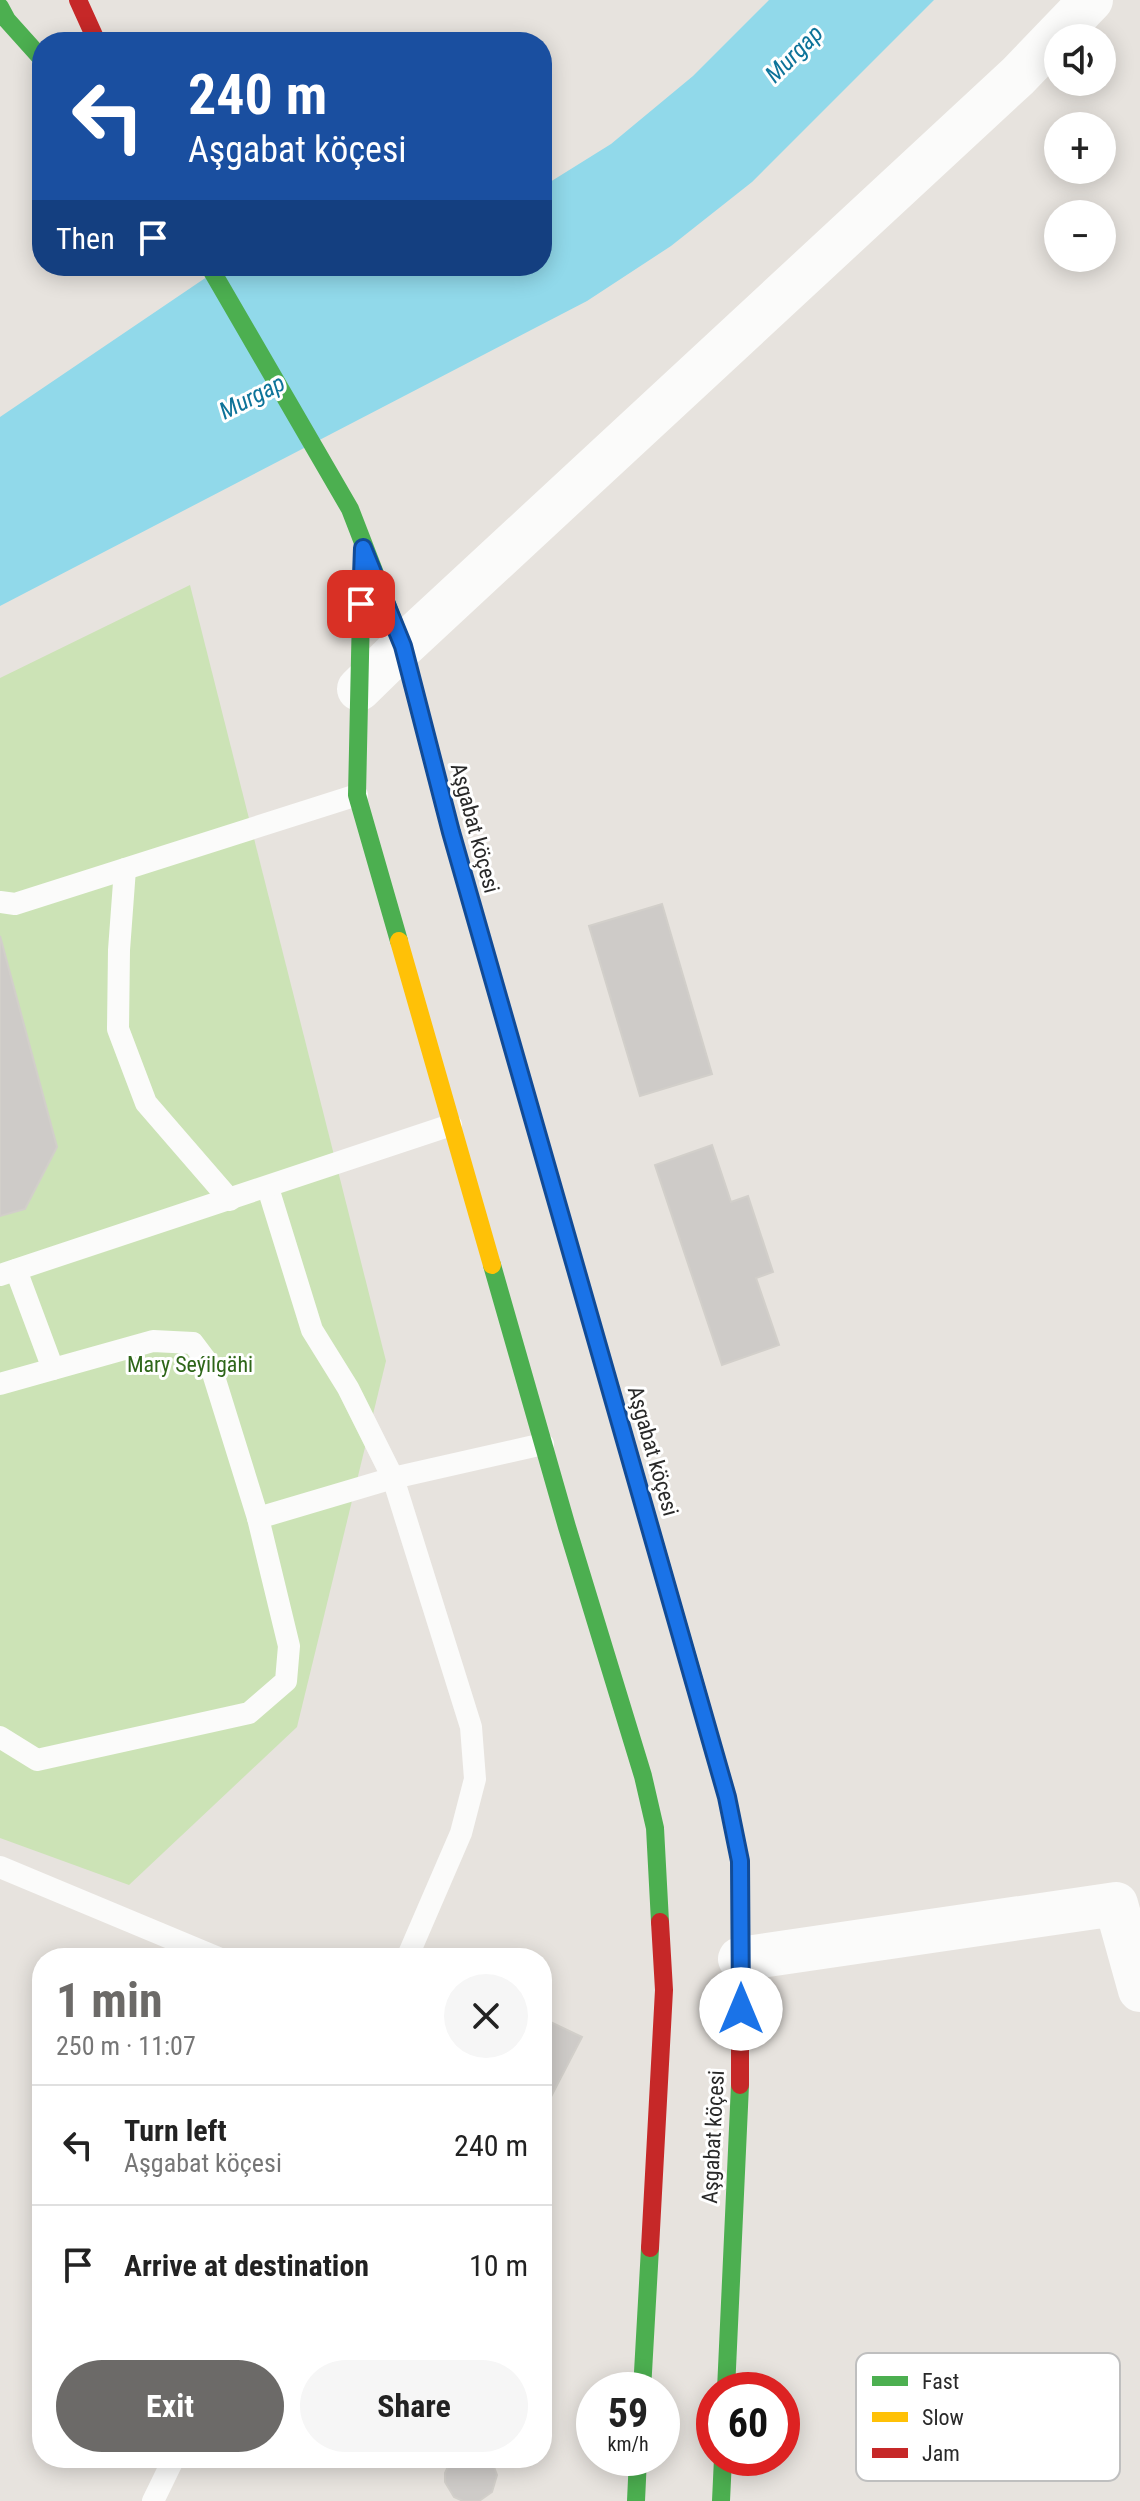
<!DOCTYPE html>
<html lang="en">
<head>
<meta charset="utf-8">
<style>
  body { margin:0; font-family:"Roboto Condensed",sans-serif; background:#f6f6f6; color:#222; height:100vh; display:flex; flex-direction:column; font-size:30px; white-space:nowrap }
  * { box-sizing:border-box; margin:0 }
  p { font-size:26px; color:#767676 }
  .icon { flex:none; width:44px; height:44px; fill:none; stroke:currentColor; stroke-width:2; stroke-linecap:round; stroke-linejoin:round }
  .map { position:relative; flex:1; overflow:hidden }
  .sheet { position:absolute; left:32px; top:1948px; width:520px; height:520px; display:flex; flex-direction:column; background:#fff; border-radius:32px; box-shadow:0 4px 20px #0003 }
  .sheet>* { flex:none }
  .hud { position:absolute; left:32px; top:32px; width:520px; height:244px; border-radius:32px; box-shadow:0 4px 20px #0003; background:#1a4fa0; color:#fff; overflow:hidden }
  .fabs { position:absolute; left:1044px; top:24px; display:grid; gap:16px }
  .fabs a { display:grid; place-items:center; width:72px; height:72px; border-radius:50%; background:#fff; box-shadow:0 4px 20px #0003; font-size:40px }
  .speed { position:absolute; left:576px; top:2372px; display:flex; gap:16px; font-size:40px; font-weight:700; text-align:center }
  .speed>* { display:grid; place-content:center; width:104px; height:104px; border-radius:50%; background:#fff; box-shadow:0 4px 20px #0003; line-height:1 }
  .speed small { font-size:20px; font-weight:400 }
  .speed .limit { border:12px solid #d22; background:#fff; color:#111 }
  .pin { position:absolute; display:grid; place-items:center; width:68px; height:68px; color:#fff; margin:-34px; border-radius:16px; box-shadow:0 4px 12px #0006 }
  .me { position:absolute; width:88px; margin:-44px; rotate:0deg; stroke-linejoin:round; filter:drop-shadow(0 0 6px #0008) }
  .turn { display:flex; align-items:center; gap:28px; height:168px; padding:0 24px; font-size:36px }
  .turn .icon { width:104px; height:104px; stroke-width:2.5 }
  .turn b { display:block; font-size:56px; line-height:68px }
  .then { display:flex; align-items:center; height:76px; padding:0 24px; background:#0003; gap:16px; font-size:30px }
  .round { display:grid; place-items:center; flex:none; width:84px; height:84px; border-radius:42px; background:#f6f6f6 }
  .headline { display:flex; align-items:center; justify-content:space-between; height:136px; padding:0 24px }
  h1 { font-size:48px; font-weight:700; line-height:60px; color:#6c6a68 }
  .button { display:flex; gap:16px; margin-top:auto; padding:16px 24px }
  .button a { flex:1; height:92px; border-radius:48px; background:#6c6a68; color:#fff; font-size:32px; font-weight:700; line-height:92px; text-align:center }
  .button a+a { background:#f6f6f6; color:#222 }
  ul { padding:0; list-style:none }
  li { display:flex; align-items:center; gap:24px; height:120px; padding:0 24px; border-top:2px solid #e0e0e0 }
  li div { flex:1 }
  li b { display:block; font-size:30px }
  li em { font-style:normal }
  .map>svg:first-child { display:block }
  .green { fill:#cce3b6 }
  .water { fill:#91d9ea }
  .building { fill:#cecbc8; stroke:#d2cfca; stroke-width:2 }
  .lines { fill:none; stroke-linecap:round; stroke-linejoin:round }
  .lane { stroke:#fbfbfa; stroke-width:22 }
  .street { stroke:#fbfbfa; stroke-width:44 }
  .fast { stroke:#4caf50; stroke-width:18 }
  .slow { stroke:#ffc107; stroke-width:18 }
  .jam { stroke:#c62828; stroke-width:18 }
  .route-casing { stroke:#114b97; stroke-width:20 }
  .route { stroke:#1a73e8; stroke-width:14 }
  .labels { text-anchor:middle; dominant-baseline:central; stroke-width:6; stroke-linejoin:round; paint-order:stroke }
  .street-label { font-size:22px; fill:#292929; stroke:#fff }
  .park-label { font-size:22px; fill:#2e6619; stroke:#fff }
  .water-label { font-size:24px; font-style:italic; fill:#0d7399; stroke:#fff }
  .key { fill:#fff; stroke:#bfbfbf; stroke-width:2 }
  .key-label { font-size:22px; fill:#292929 }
</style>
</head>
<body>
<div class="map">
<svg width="1140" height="2501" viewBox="0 0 1140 2501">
  <rect width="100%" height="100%" fill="#e7e3de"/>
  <polygon class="green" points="190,585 386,1361 297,1727 129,1885 0,1838 0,678"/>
  <polygon class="water" points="769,0 934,0 752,182 671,246 587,301 0,606 0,417 223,266 542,266 542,187 611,144 693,76"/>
  <g class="building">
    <polygon points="662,904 712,1074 640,1096 589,926"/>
    <polygon points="0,936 57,1147 25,1209 0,1216"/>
    <polygon points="712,1145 731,1202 748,1196 773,1272 756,1278 779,1345 722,1365 655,1165"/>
    <polygon points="542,2018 582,2037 542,2114"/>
    <polygon points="452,2458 491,2459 497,2475 492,2492 479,2501 463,2501 454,2497 445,2482 445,2473"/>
  </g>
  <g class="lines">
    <g class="lane">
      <polyline points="125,869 119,950 118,1029 146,1103 230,1200"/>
      <polyline points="0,902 15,904 357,795"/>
      <polyline points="268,1188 312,1330 348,1388 393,1478 471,1727 475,1779 461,1833 407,1958"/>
      <polyline points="16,1270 53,1369"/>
      <polyline points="0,1275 451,1125"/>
      <polyline points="0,1384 153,1341 193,1343 211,1367 258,1518 289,1646 286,1681 249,1713 37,1760 0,1737"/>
      <polyline points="258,1518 393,1478 543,1444"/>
      <polyline points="0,1867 218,1958"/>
      <polyline points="153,2501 174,2458"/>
    </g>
    <g class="street">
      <polyline points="359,689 403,646 1018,76 1091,0"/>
      <polyline points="740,1959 1116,1904 1140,1990"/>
    </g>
    <g class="fast">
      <polyline points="0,7 7,20 42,59"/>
      <polyline points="209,266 350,509 403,646 451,832"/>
      <polyline points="362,566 357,795 399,941"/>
      <polyline points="542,1150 694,1680"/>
      <polyline points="492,1265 567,1527 643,1776 655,1828 660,1922"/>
      <polyline points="642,2390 650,2248"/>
      <polyline points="726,2390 740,2085"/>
      <polyline points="636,2501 638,2458"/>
      <polyline points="721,2501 723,2458"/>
    </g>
    <g class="slow">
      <polyline points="451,832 542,1150"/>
      <polyline points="399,941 492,1265"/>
    </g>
    <g class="jam">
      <polyline points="78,0 97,42"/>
      <polyline points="694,1680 727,1797 740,1861 740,2085"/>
      <polyline points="650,2248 664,1990 660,1922"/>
    </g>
  </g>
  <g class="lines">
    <defs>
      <polyline id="route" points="361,604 363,548 403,646 451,832 727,1797 740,1861 741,2009"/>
    </defs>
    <use href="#route" class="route-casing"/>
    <use href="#route" class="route"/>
  </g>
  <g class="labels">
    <g class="street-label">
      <text transform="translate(475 828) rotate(75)">Aşgabat köçesi</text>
      <text transform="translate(653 1451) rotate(74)">Aşgabat köçesi</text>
      <text transform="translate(713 2137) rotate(-87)">Aşgabat köçesi</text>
    </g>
    <g class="park-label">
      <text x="190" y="1364">Mary Seýilgähi</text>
    </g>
    <g class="water-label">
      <text transform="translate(794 54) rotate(-45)">Murgap</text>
      <text transform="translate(252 397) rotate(-27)">Murgap</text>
    </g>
  </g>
  <rect x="856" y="2353" width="264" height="128" rx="12" class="key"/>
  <rect x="872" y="2376" width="36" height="10" fill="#4caf50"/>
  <rect x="872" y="2412" width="36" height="10" fill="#ffc107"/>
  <rect x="872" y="2448" width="36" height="10" fill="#c62828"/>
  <g class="key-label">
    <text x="922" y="2389">Fast</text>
    <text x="922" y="2425">Slow</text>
    <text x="922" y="2461">Jam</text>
  </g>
</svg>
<div class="fabs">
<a><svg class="icon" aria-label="sound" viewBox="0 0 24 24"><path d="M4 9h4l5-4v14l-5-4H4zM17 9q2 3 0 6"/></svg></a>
<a>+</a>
<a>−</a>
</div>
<div class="speed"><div>59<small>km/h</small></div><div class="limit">60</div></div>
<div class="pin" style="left:361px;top:604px;background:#d93025"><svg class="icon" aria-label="arrive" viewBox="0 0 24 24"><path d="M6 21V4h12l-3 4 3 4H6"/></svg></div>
<svg class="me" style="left:741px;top:2009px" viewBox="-20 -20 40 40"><circle r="19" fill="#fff"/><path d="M0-13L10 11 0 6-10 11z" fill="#1a73e8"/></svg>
<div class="hud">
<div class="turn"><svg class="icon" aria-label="left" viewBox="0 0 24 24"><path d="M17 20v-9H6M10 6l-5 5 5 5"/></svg><div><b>240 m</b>Aşgabat köçesi</div></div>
<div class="then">Then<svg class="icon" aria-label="arrive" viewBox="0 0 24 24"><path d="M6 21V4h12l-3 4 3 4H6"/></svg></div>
</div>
<section class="sheet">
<div class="headline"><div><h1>1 min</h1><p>250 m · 11:07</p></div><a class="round"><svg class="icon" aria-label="close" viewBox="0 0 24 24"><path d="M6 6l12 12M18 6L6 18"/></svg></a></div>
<ul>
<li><svg class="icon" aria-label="left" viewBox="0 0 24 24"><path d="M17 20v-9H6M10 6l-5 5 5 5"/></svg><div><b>Turn left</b><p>Aşgabat köçesi</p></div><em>240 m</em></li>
<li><svg class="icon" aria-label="arrive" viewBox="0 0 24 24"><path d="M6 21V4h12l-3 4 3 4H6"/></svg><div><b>Arrive at destination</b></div><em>10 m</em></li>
</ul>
<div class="button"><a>Exit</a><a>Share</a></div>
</section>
</div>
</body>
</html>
